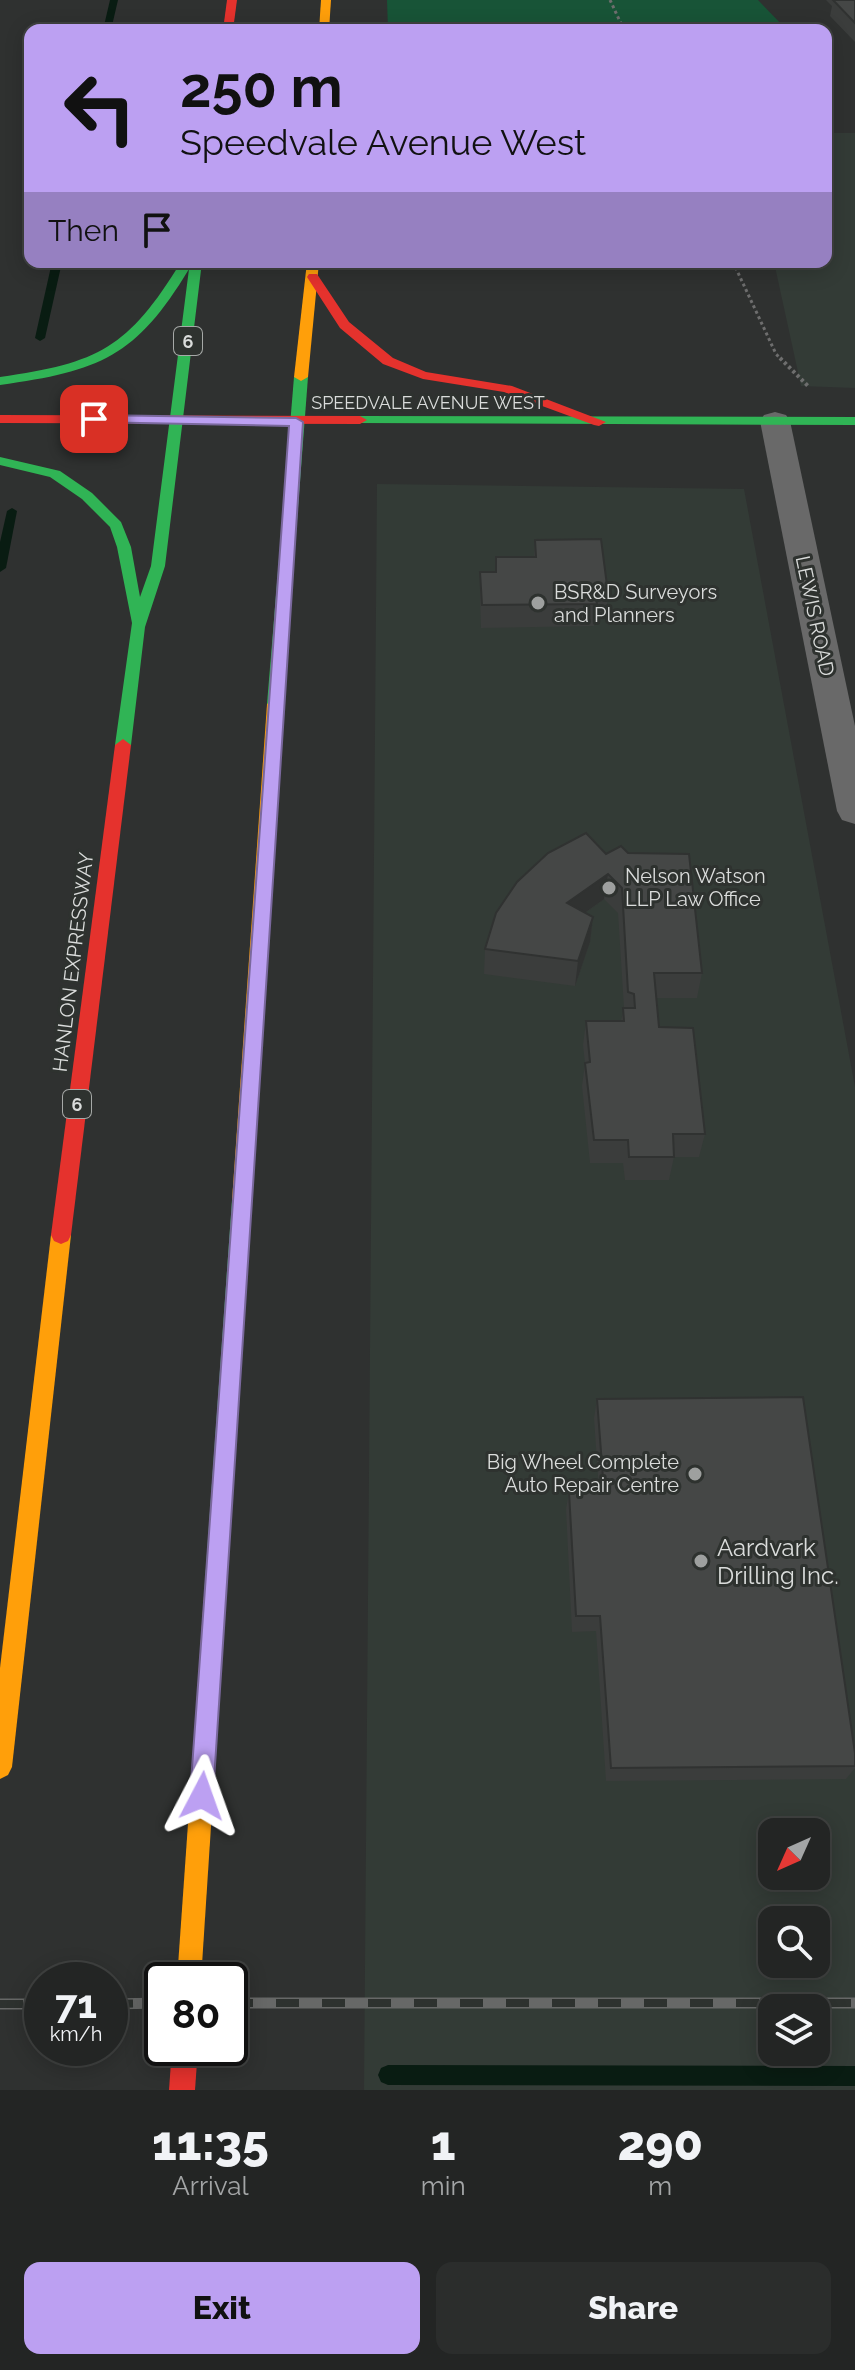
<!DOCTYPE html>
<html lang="en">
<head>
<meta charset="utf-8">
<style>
  body { margin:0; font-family:Raleway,sans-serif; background:#2b2d2c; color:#f1f3f6; height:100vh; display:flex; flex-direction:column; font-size:30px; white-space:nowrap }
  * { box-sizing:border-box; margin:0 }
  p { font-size:26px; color:#a3a5a6 }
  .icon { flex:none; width:44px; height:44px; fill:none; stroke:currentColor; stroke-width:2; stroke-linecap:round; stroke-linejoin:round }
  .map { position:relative; height:2090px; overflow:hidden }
  .sheet { display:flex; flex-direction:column; background:#232524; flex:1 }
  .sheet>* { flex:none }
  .guide { position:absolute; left:24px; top:24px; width:808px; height:244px; border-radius:16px; box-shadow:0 4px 20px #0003,0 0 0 2px #404241; background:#bca0f2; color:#111; overflow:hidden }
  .needle { width:52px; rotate:225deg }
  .controls { position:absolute; left:758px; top:1818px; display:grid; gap:16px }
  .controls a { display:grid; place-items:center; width:72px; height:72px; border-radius:16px; background:#232524; box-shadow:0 4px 20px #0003,0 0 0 2px #404241; font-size:40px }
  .speed { position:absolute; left:24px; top:1962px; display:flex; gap:16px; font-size:40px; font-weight:700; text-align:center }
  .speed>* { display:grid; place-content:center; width:104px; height:104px; border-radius:50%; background:#232524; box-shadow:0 4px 20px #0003,0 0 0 2px #404241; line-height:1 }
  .speed small { font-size:20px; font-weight:400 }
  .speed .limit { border:4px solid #111; border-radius:12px; background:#fff; color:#111 }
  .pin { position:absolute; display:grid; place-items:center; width:68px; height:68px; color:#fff; margin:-34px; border-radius:16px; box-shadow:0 4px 12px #0006 }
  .me { position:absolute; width:88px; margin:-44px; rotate:4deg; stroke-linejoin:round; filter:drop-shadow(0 0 6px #0008) }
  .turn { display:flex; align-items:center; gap:28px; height:168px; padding:0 24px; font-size:36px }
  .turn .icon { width:104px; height:104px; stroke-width:2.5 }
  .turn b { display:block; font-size:56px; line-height:68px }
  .then { display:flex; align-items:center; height:76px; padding:0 24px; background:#0003; gap:16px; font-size:30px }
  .eta { display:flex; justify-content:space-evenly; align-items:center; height:136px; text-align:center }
  .eta b { font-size:48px; font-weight:800; line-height:56px }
  .action { display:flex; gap:16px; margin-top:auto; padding:16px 24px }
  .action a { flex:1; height:92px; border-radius:16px; background:#bca0f2; color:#111; font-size:32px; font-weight:800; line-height:92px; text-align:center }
  .action a+a { background:#2b2d2c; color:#f1f3f6 }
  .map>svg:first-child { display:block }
  .built { fill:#333b36; fill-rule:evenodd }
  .green { fill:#185437 }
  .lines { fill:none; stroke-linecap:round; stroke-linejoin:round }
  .stream { fill:#091c12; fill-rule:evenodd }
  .path-far1 { stroke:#6e6e6e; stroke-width:3; stroke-dasharray:3 3; stroke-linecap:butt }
  .path { stroke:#6e6e6e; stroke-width:4; stroke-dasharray:3 3; stroke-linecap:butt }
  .street { fill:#696969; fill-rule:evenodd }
  .fast { fill:#30b455; fill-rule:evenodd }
  .slow { fill:#ff9f0a; fill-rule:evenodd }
  .jam { fill:#e5322d; fill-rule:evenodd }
  .rail-casing { stroke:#676867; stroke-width:11 }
  .rail { stroke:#2e322f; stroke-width:8; stroke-dasharray:23; stroke-linecap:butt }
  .wall { fill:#3b3d3c }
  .shaded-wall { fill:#303231 }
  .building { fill:#454746; stroke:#303231; stroke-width:2 }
  .route { fill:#bca0f2; stroke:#7a689d; stroke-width:2 }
  .poi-dot { fill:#9ea09f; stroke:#2e322f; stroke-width:3 }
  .labels { text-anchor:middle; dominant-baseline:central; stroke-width:6; stroke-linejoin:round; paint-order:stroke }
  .shield { fill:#2e322f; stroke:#a6a9a7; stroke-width:2 }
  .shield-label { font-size:18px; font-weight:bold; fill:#dadcdb }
  .far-street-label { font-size:18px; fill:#dadcdb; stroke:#2e322f }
  .poi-label { font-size:20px; fill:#dadcdb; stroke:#2e322f; text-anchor:start }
  .street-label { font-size:20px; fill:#dadcdb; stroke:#2e322f }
  .near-poi-label { font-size:24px; fill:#dadcdb; stroke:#2e322f; text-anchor:start }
</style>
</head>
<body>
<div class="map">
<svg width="855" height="2090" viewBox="0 0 855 2090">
  <rect width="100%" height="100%" fill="#2f3130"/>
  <g class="built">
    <polygon points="826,133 855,133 855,388 801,386 774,262 826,262"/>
    <path d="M377,484L744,489L855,1087V2090H364ZM772,1832H816V1876H772ZM772,1920H816V1964H772ZM772,2008H816V2052H772Z"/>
  </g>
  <polygon class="green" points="387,0 758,0 787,30 493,28 388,30"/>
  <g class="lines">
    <g class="stream">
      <polygon points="110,0 118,0 111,30 103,30"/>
      <polygon points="52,262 62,262 45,338 40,341 35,338"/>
      <polygon points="12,508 17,511 6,568 0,572 0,542 7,511"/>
      <polygon points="388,2065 855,2066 855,2086 388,2085 381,2082 378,2075 381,2068"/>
    </g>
    <g class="path-far1">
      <polyline points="610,0 624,30"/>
      <polyline points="733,262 776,354 782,360"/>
    </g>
    <polyline class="path" points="780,358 808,386"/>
    <polygon class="street" points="775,412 786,415 790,421 855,726 855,824 842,820 837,811 760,421 764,415"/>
    <g class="fast">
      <path d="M181,262H202L165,566L145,627L131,745L123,751L115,745L132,623L117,547L110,527L82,499L50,477L0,465V457L60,471L92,493L121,522L131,547L140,597L151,566L189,269C136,357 100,371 0,385V377C99,363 128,348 181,262Z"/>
      <polygon points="301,373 308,377 283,704 275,709 267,704 294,377"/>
      <polygon points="360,416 855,417 855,425 355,423 353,420"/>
      <polygon points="242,1192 249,1194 252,1200 226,1596 223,1604 215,1607 207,1604 204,1596 232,1200 235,1194"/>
    </g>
    <g class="slow">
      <polygon points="321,0 331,0 329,30 319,30"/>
      <polygon points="307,262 319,262 308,377 301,381 294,377"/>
      <polygon points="275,699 283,704 252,1200 249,1206 242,1208 235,1206 232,1200 267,704"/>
      <polygon points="61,1226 68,1229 71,1235 12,1767 8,1775 0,1779 0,1668 51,1235 54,1229"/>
      <polygon points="215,1585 223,1588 226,1596 201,1980 177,1980 204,1596 207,1588"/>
    </g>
    <g class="jam">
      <polygon points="227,0 237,0 233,30 223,30"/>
      <polygon points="309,274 317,274 349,322 393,358 426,372 512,386 606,422 599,426 594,425 504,392 423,379 383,364 340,328 307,277"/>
      <polygon points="0,415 360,416 367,420 360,424 0,423"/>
      <polygon points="123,739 131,745 71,1235 68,1241 61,1244 54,1241 51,1235 115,745"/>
      <polygon points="172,2048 198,2048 195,2090 169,2090"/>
    </g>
    <defs>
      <g id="rail">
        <polyline points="230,2003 855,2003"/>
        <polyline points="0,2004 42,2004"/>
        <polyline points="110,2004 162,2003"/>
      </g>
    </defs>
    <use href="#rail" class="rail-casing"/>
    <use href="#rail" class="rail"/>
  </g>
  <g class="wall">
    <polygon points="826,0 855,0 855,42 830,16 832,6"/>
    <polygon points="535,540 608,593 606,616 596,616 594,626 481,628 480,595 480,572 495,572 496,557 534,557"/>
    <polygon points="586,833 702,973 697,998 657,998 659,1027 705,1134 699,1157 674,1157 669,1180 625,1180 623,1163 590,1163 582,1086 585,1063 583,1045 586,1021 621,1021 624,1008 618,913 604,899 585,913 593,917 590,942 575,986 484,974 485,949"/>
    <polygon points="597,1399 855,1753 855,1768 846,1779 606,1781 596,1631 572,1632 566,1509 569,1492 599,1491 594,1418"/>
  </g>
  <g class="shaded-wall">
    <polygon points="608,874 604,899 564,928 567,903"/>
    <polygon points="593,917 590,942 575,986 578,961"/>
  </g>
  <g class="building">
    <polygon points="833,0 855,0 855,23"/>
    <polygon points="601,539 608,593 595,593 597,604 482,605 480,572 496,572 496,557 536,557 535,540"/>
    <polygon points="586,833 606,854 621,846 628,853 689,854 702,973 654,973 659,1027 693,1028 705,1134 673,1134 674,1157 629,1157 628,1140 594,1140 585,1063 590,1062 586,1021 624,1021 623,1008 635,1008 634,994 628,992 622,888 608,874 567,903 593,917 578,961 485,949 496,913 517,882 548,853"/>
    <polygon points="803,1397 855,1753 855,1766 611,1768 600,1616 576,1616 569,1492 604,1491 597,1399"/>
  </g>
  <polygon class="route" points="94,415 296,418 303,422 213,1796 210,1804 202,1808 193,1804 190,1796 289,426 89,422 87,419"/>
  <g class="poi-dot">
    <circle cx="538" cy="603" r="8"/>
    <circle cx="609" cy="888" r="8"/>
    <circle cx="695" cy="1474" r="8"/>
    <circle cx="701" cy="1561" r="8"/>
  </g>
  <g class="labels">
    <g class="shield">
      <rect x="174" y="327" width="28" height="28" rx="6"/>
      <rect x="63" y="1090" width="28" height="28" rx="6"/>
    </g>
    <g class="shield-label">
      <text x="188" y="341">6</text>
      <text x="77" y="1104">6</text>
    </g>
    <g class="far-street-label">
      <text x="428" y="402">SPEEDVALE AVENUE WEST</text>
    </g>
    <g class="poi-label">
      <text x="554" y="592">BSR&amp;D Surveyors<tspan x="554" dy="23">and Planners</tspan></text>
      <text x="625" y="876">Nelson Watson<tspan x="625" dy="23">LLP Law Office</tspan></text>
      <text x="679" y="1462" text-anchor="end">Big Wheel Complete<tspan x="679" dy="23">Auto Repair Centre</tspan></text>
    </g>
    <g class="street-label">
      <text transform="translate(815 616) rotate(78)">LEWIS ROAD</text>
      <text transform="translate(73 962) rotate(-83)">HANLON EXPRESSWAY</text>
    </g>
    <g class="near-poi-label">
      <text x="717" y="1547">Aardvark<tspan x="717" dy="28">Drilling Inc.</tspan></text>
    </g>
  </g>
</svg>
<div class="controls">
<a><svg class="needle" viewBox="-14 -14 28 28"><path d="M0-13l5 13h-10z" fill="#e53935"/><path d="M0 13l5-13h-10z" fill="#a3a5a6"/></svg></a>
<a><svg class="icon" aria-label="search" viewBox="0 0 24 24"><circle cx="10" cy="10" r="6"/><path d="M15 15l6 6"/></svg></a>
<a><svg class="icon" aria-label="layers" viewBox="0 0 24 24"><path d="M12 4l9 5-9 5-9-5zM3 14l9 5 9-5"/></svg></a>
</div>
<div class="speed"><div>71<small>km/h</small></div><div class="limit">80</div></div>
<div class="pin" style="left:94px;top:419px;background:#d93025"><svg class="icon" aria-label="arrive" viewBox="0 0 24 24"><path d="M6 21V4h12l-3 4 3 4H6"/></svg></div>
<svg class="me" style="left:202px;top:1796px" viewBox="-20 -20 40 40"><path d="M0-17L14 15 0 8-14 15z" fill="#bca0f2" stroke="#fff" stroke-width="4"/></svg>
<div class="guide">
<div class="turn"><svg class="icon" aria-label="left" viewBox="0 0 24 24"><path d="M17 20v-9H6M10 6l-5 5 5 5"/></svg><div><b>250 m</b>Speedvale Avenue West</div></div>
<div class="then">Then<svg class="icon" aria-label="arrive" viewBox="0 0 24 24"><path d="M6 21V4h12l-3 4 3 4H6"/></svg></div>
</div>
</div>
<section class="sheet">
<div class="eta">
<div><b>11:35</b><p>Arrival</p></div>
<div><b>1</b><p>min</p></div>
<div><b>290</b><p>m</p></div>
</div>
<div class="action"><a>Exit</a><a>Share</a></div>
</section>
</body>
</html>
